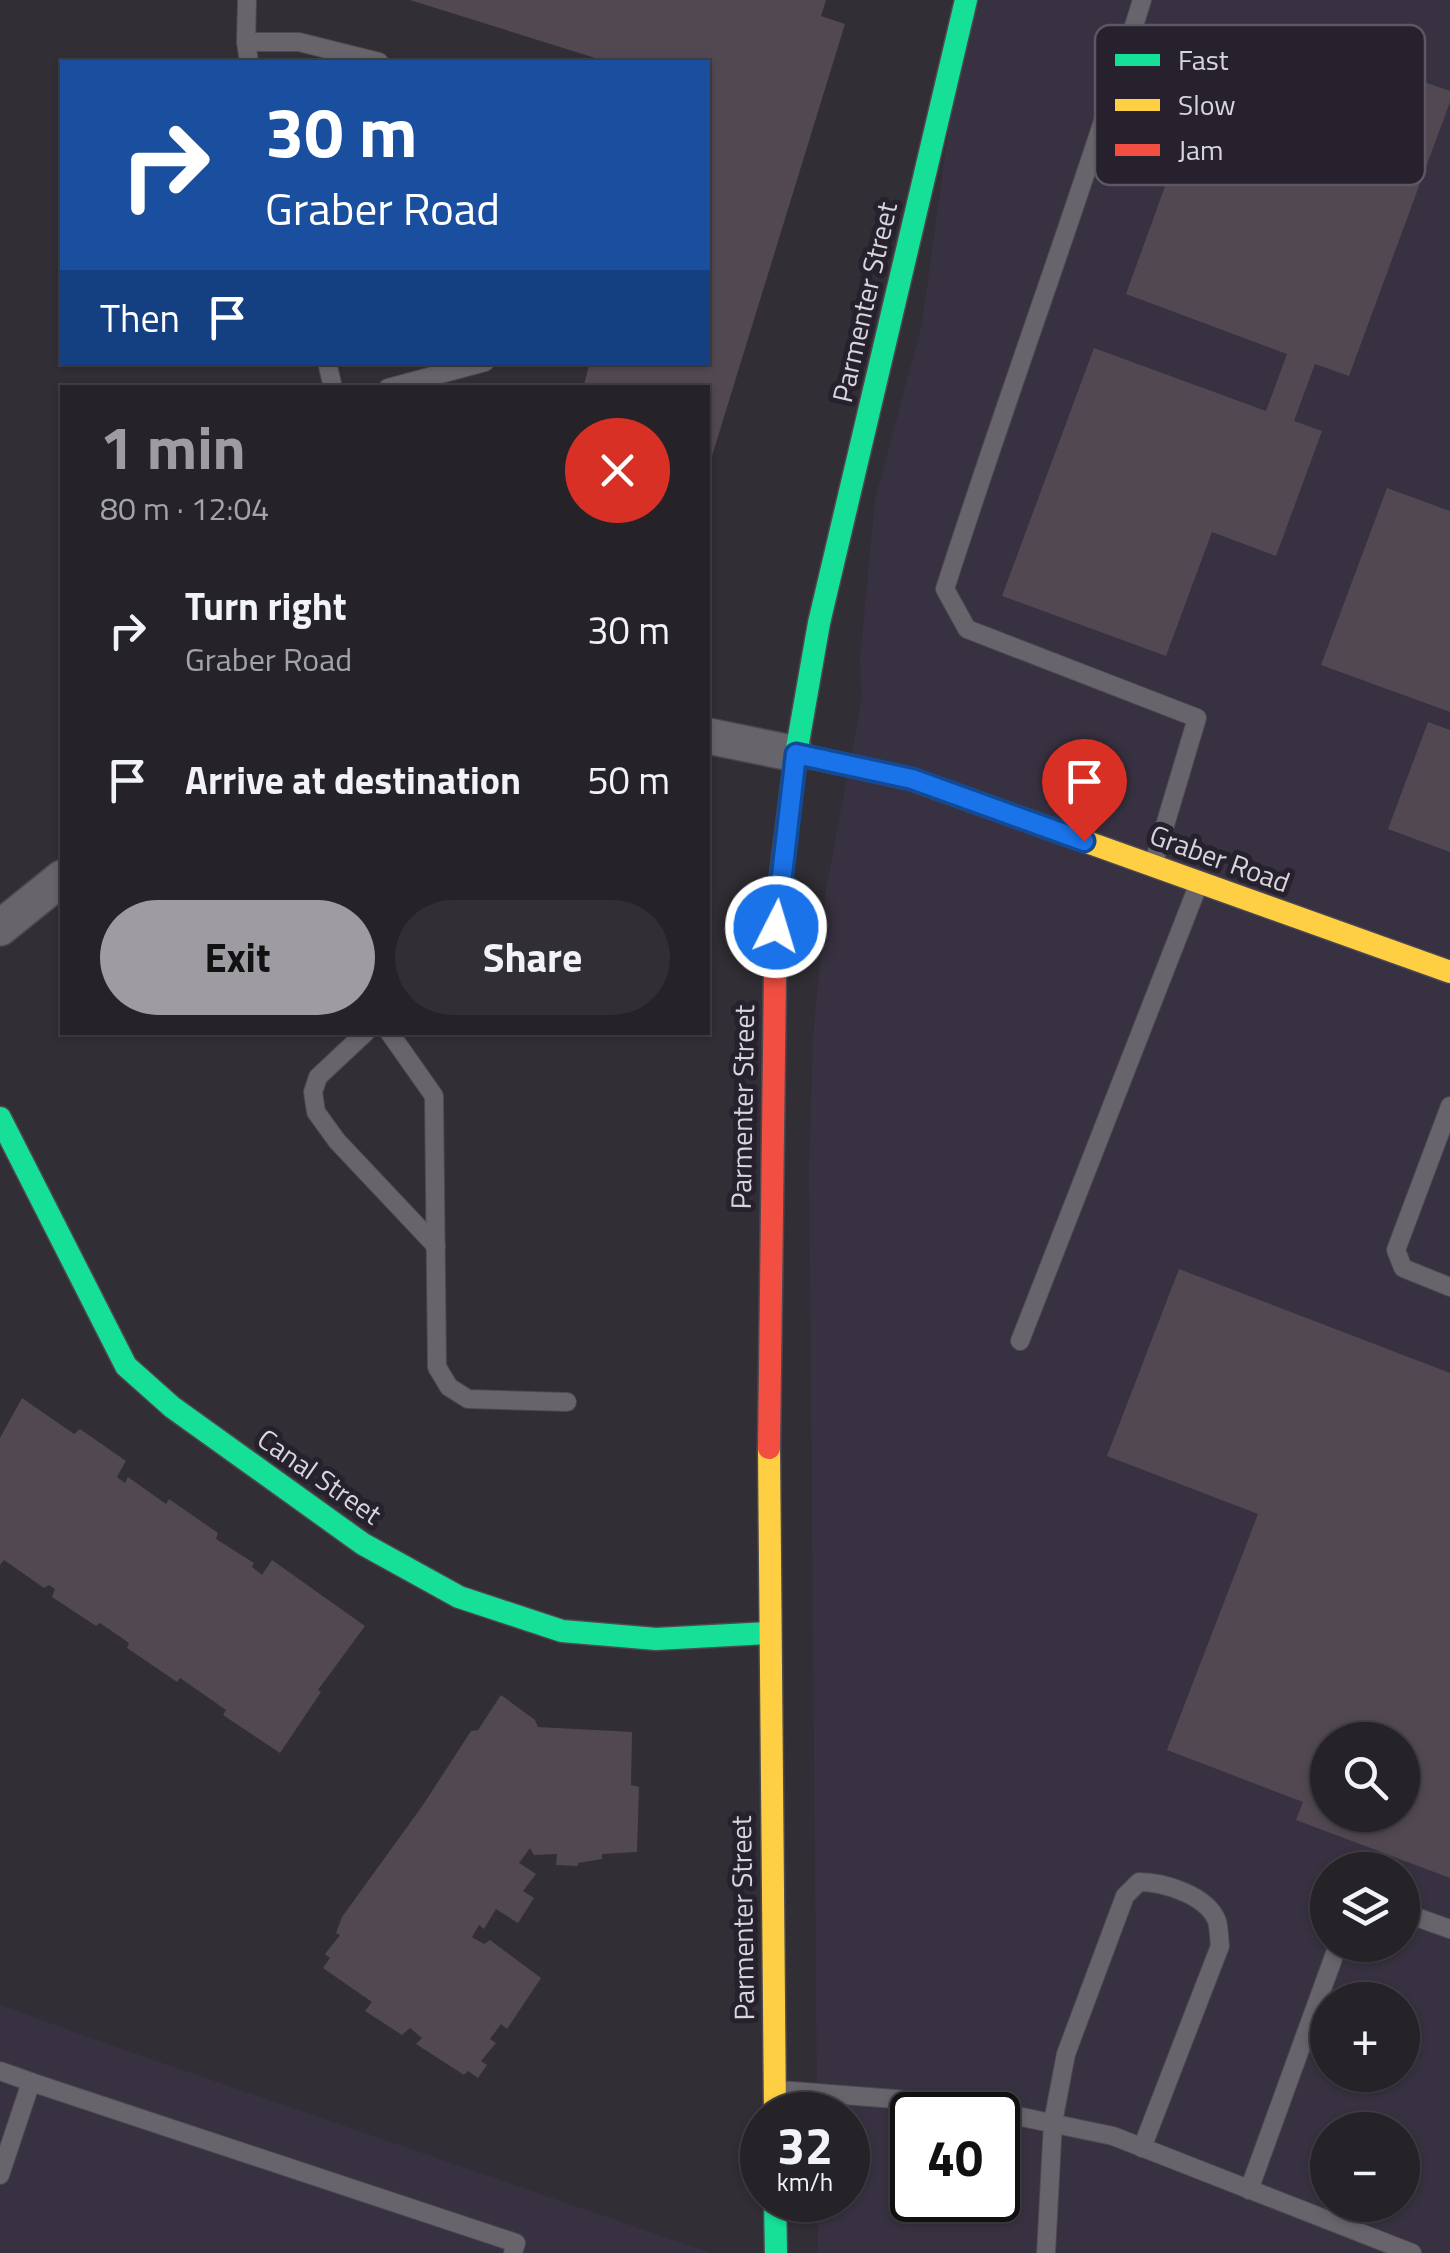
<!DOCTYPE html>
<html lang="en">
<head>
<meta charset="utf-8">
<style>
  body { margin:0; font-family:"Titillium Web",sans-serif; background:#312f34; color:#f1f3f6; height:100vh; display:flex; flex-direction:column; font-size:38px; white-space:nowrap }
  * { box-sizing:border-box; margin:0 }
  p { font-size:32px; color:#a3a4a8 }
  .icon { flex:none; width:55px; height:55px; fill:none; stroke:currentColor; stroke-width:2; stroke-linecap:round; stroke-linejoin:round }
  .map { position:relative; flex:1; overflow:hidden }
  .details { position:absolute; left:60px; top:385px; width:650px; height:650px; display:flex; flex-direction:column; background:#252228; border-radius:0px; box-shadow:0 2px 8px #0004,0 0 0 2px #423f45 }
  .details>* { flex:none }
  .banner { position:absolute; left:60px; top:60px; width:650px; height:305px; border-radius:0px; box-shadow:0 2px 8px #0004,0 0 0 2px #423f45; background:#1a4fa0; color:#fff; overflow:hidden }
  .fabs { position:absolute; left:1310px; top:1722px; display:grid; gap:20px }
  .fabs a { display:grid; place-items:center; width:110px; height:110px; border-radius:50%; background:#252228; box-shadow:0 2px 8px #0004,0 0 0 2px #423f45; font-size:50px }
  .speed { position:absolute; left:740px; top:2092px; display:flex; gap:20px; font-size:50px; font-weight:700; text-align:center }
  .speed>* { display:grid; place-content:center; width:130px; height:130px; border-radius:50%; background:#252228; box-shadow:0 2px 8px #0004,0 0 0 2px #423f45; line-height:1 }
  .speed small { font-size:25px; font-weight:400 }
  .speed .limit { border:5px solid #111; border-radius:15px; background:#fff; color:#111 }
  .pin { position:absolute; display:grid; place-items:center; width:85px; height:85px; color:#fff; margin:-102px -42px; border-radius:50% 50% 50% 0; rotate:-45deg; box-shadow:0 0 10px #0007 }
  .pin .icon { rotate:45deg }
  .me { position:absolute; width:110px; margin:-55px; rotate:5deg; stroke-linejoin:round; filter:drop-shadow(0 0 8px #0008) }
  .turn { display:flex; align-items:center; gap:35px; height:210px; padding:0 40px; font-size:45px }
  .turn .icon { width:130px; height:130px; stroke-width:2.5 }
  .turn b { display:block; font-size:70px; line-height:85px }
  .then { display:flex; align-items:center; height:95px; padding:0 40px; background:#0003; gap:20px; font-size:38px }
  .round { display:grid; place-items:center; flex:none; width:105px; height:105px; border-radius:52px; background:#312f34 }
  .head { display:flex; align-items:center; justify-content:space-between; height:170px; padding:0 40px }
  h1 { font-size:60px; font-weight:700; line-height:75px; color:#9e9ba2 }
  .action { display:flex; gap:20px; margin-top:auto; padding:20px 40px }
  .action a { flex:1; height:115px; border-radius:60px; background:#9e9ba2; color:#111; font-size:40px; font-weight:700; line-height:115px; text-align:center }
  .action a+a { background:#312f34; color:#f1f3f6 }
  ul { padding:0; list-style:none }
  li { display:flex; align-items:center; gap:30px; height:150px; padding:0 40px }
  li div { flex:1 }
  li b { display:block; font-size:38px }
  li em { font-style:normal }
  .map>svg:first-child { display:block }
  .built { fill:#383141; fill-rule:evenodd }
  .building { fill:#514852; fill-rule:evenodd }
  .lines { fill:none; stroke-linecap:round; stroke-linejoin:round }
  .lane-casing { stroke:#4c494f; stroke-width:20 }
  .street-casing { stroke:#4c494f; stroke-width:38 }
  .fast-casing { stroke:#4c494f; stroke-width:25 }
  .slow-casing { stroke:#4c494f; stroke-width:25 }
  .jam-casing { stroke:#4c494f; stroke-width:25 }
  .lane { stroke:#67656b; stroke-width:18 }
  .street { stroke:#67656b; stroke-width:35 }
  .fast { stroke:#16e098; stroke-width:22 }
  .slow { stroke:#ffcf43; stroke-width:22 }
  .jam { stroke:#f24e42; stroke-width:22 }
  .route-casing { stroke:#114b97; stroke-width:25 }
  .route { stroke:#1a73e8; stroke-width:18 }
  .labels { text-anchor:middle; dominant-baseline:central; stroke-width:10; stroke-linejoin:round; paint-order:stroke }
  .street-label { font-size:28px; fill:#d8d5dd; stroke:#27212e }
  .key { fill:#27212e; stroke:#5c5763; stroke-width:2.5 }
  .key-label { font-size:28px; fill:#d8d5dd }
</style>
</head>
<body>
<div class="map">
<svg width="1450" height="2253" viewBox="0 0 1450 2253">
  <rect width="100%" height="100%" fill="#312e35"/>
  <g class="built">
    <path d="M966,0H1450V2253H818V2200H848V2115H817L809,1166L813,1039L826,890L862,698L860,659L875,500L922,324ZM1328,1740H1402V1815H1328ZM1328,1870H1402V1945H1328ZM1328,2000H1402V2075H1328ZM912,2115H998V2200H912ZM1328,2130H1402V2205H1328Z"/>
    <polygon points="0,2005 125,2050 711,2253 0,2253"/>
  </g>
  <g class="building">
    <polygon points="410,0 826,0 821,16 845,24 708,469 708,388 583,388 590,362 708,362 708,62 608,62"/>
    <polygon points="1163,65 1384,147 1410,77 1450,91 1450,102 1349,376 1315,364 1294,421 1322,431 1276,556 1212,532 1166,656 1002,596 1094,348 1266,411 1287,354 1126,294 1172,167 1131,152"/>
    <polygon points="1387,488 1450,511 1450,712 1321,665"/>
    <polygon points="1428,722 1450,730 1450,852 1388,829"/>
    <path d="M1179,1269L1450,1373V1878L1296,1820L1303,1802L1167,1750L1258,1514L1107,1456ZM1328,1740H1402V1815H1328Z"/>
    <polygon points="22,1398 74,1434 80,1429 126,1461 117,1477 125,1483 128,1477 166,1504 169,1499 218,1533 216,1539 254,1563 252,1567 262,1575 272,1560 365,1626 318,1690 321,1692 280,1753 223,1715 226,1710 180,1678 177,1682 127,1648 129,1643 100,1623 96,1626 52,1597 55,1589 49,1585 44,1588 4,1560 0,1565 0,1438"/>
    <polygon points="501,1695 535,1720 538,1727 632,1732 631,1785 639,1787 637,1852 602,1854 602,1859 578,1863 578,1866 556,1865 557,1854 534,1855 530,1848 519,1863 536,1874 523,1891 534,1898 518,1923 496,1909 484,1929 479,1925 472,1937 484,1944 490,1940 541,1978 507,2029 501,2024 490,2039 496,2043 481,2061 487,2065 478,2078 468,2071 464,2075 416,2044 422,2038 410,2028 402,2035 365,2011 372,2002 323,1968 330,1958 325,1954 340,1935 336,1933 342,1917 423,1805 471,1731 478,1730"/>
  </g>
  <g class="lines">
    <defs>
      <g id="lane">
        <polyline points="247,0 246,42 249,62"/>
        <path d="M1142,0C1081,198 1008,392 945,589L967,629L1197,718L1154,862"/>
        <polyline points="246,42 299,42 379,62"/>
        <polyline points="327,362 333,388"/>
        <polyline points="388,388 485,362"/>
        <polyline points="366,1032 318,1077 313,1092 316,1112 337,1141 436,1246"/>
        <polyline points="389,1032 434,1096 437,1367 449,1387 468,1399 567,1402"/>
        <polyline points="1450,1106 1396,1250 1403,1268 1450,1287"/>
        <polyline points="1020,1341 1199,883"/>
        <polyline points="1402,1912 1450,1929"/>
        <polyline points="0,2071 31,2082"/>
        <polyline points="779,2090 960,2104 1113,2136 1412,2253"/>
        <polyline points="0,2175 31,2082 516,2243 513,2253"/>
        <polyline points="1249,2190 1338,1945"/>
        <path d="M1046,2253L1053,2122L1066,2054L1125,1896L1139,1882C1163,1882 1207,1895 1217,1921C1219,1928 1219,1939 1220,1946L1142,2148"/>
      </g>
      <g id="street">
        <polyline points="708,736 796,754"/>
        <polyline points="0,928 62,878"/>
      </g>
      <g id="fast">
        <polyline points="775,974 780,883 796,754 819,623 966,0"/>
        <polyline points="0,1118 126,1366 172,1407 363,1544 459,1597 562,1631 656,1639 769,1633"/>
        <polyline points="775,2200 776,2253"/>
      </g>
      <g id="slow">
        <polyline points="796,754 911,779 1450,972"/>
        <polyline points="769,1448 775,2115"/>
      </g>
      <polyline id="jam" points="769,1448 775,974"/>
    </defs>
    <use href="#lane" class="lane-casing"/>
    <use href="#street" class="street-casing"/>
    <use href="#fast" class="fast-casing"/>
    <use href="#slow" class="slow-casing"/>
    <use href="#jam" class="jam-casing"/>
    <use href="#lane" class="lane"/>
    <use href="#street" class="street"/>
    <use href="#fast" class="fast"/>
    <use href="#slow" class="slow"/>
    <use href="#jam" class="jam"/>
  </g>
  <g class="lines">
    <defs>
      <polyline id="route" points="776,927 796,754 912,779 1084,841"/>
    </defs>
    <use href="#route" class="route-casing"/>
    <use href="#route" class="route"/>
  </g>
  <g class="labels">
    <g class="street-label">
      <text transform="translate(864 302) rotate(-77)">Parmenter Street</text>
      <text transform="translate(1220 858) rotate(20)">Graber Road</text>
      <text transform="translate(742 1107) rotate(-89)">Parmenter Street</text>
      <text transform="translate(320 1476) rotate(35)">Canal Street</text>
      <text transform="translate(742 1918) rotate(-91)">Parmenter Street</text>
    </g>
  </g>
  <rect x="1095" y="25" width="330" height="160" rx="15" class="key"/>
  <rect x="1115" y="54" width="45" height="12" fill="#16e098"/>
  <rect x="1115" y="99" width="45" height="12" fill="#ffcf43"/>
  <rect x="1115" y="144" width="45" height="12" fill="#f24e42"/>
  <g class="key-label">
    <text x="1178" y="70">Fast</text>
    <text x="1178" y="115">Slow</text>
    <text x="1178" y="160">Jam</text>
  </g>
</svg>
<div class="fabs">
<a><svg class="icon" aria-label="search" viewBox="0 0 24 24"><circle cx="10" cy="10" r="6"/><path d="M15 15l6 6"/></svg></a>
<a><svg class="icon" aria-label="layers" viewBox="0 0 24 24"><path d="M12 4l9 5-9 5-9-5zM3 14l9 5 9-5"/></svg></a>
<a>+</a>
<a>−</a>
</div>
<div class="speed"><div>32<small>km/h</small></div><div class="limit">40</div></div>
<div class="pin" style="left:1084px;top:841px;background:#d93025"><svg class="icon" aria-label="arrive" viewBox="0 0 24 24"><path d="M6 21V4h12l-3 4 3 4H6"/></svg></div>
<svg class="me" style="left:776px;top:927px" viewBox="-20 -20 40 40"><circle r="17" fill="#1a73e8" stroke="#fff" stroke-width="3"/><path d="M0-11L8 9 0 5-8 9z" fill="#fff"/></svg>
<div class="banner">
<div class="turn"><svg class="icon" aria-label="right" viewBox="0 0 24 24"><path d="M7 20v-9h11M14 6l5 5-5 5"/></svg><div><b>30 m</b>Graber Road</div></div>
<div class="then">Then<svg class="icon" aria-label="arrive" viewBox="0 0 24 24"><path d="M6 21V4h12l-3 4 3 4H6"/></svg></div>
</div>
<section class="details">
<div class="head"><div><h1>1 min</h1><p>80 m · 12:04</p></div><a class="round" style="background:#d93025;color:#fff"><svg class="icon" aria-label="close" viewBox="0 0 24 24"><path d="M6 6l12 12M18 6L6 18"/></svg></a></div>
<ul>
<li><svg class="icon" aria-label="right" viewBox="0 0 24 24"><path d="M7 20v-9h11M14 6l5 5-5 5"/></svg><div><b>Turn right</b><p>Graber Road</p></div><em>30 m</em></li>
<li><svg class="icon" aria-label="arrive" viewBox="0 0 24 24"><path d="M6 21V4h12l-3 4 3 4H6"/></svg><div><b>Arrive at destination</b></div><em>50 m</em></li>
</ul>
<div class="action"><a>Exit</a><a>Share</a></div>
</section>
</div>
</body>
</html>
